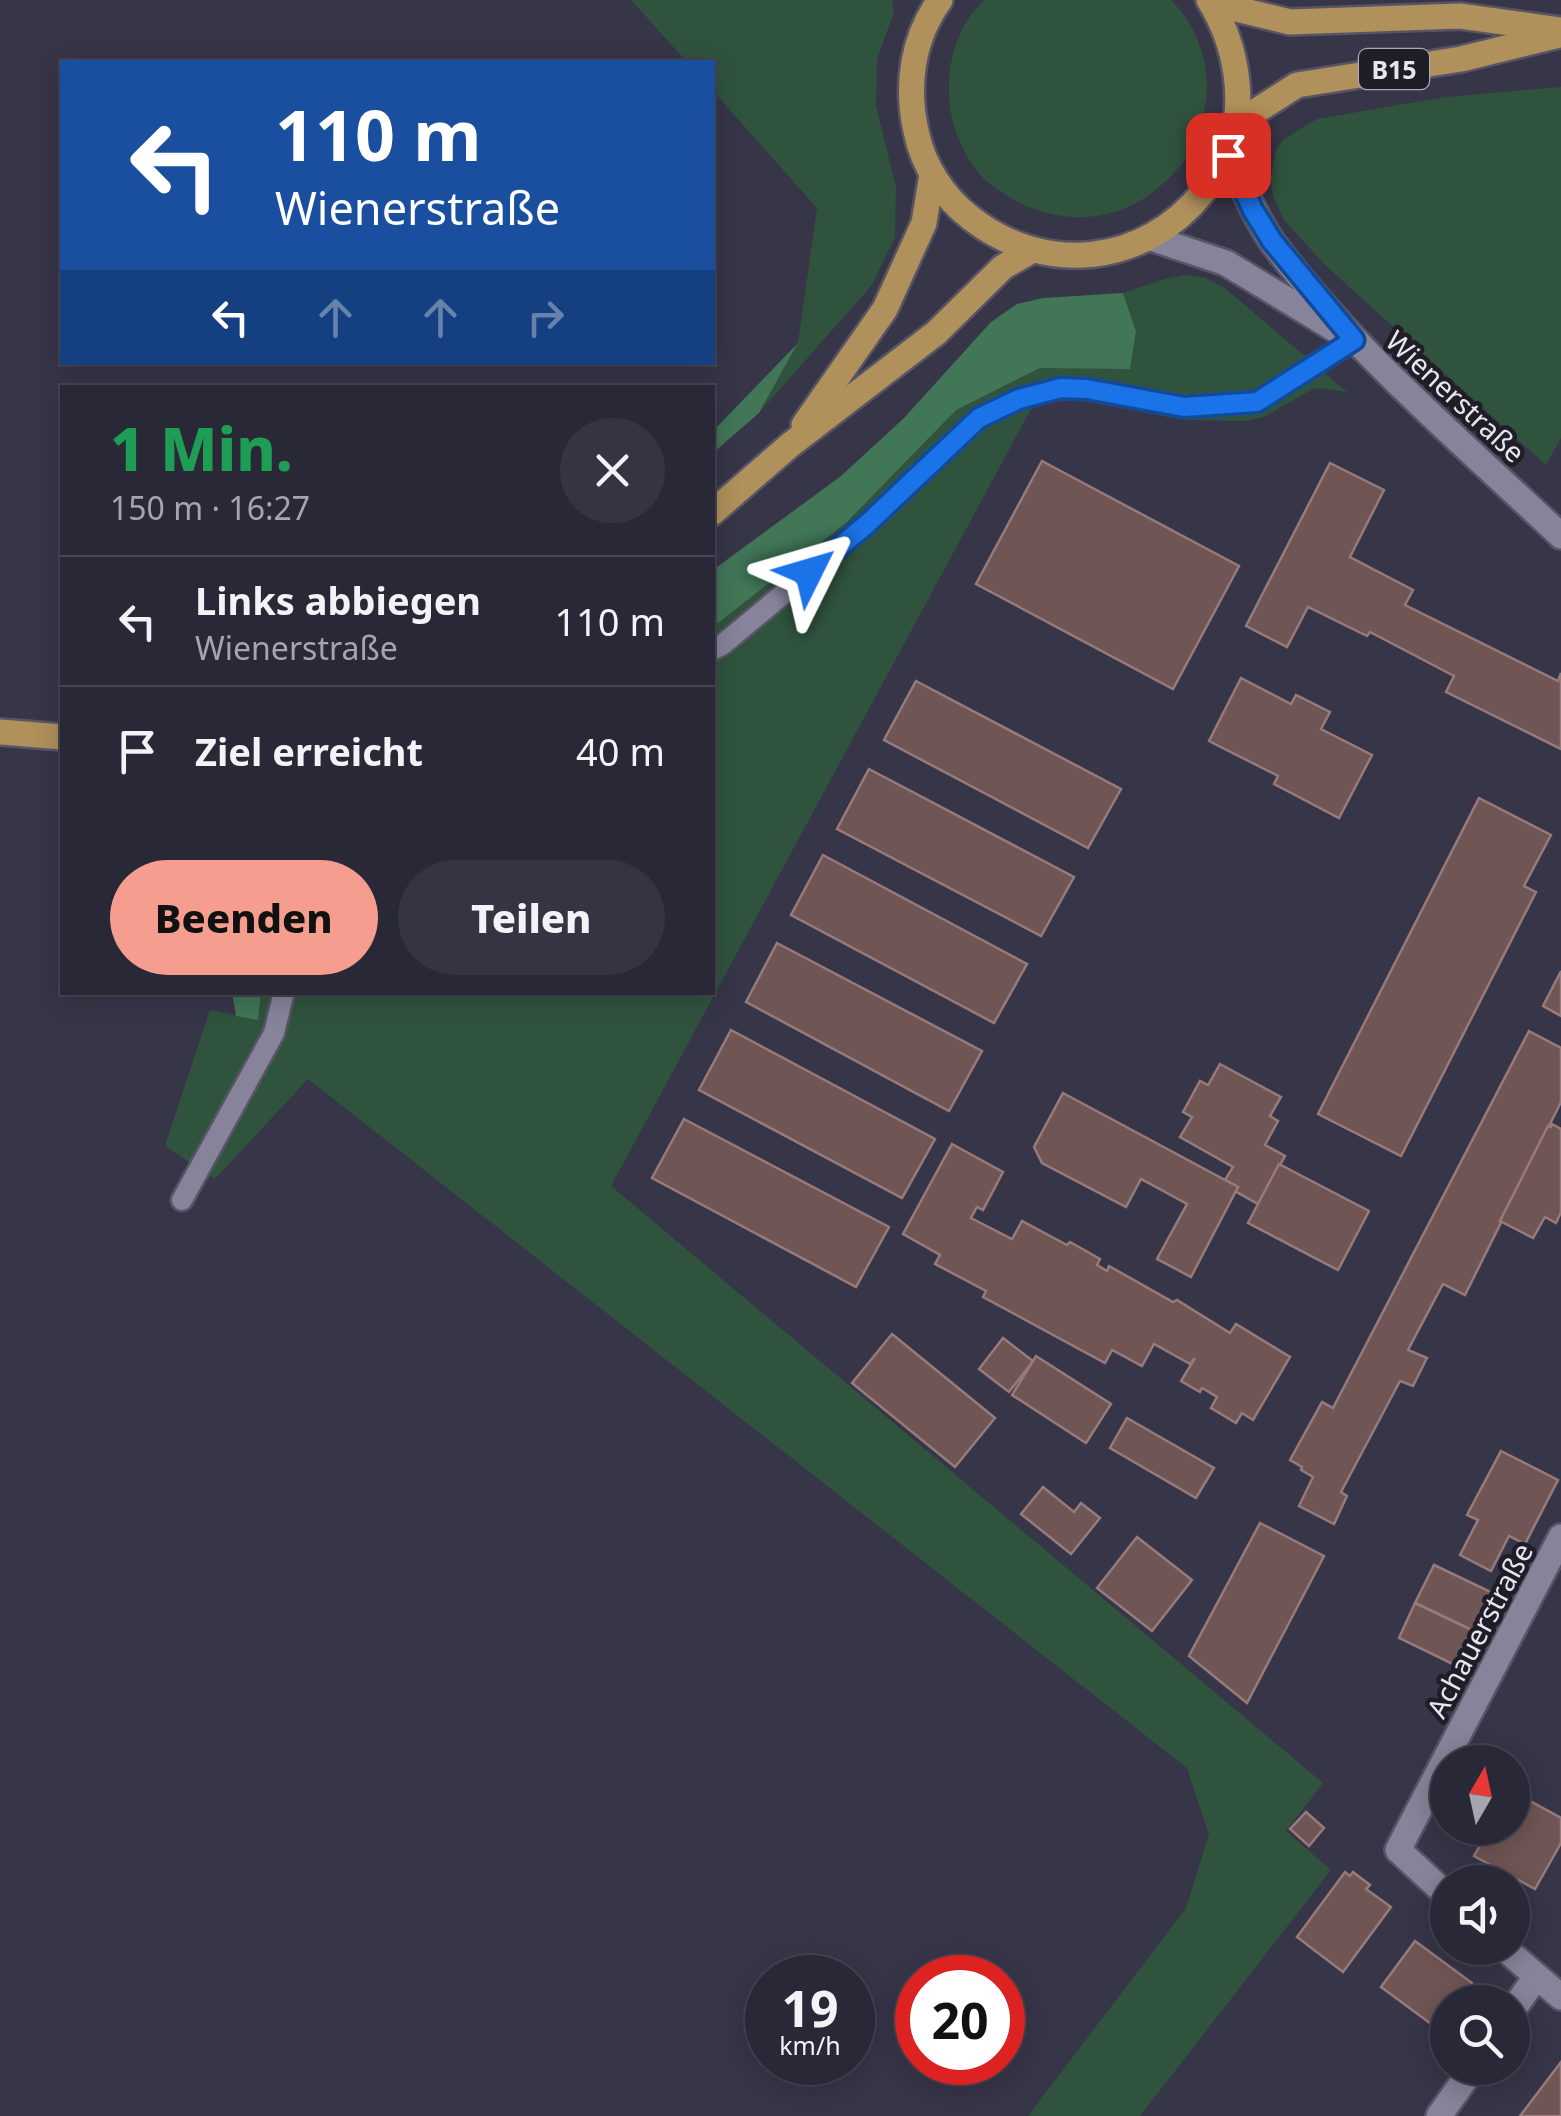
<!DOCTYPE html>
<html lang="de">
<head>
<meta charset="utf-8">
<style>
  body { margin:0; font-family:"Noto Sans",sans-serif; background:#353442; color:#f1f3f6; height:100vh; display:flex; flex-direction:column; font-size:38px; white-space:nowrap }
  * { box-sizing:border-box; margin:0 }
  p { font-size:32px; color:#a5a6ad }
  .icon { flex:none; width:55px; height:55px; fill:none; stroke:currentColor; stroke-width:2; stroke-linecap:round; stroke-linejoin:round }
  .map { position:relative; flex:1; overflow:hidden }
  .drawer { position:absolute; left:60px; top:385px; width:655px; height:610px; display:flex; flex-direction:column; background:#292836; border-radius:0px; box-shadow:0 5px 25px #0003,0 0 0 2px #454451 }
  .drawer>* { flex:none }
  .banner { position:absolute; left:60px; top:60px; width:655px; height:305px; border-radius:0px; box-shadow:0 5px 25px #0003,0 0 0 2px #454451; background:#1a4fa0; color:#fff; overflow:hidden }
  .needle { width:65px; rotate:9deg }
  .controls { position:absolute; left:1430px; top:1745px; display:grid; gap:20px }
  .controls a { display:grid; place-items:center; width:100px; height:100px; border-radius:50%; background:#292836; box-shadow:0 5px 25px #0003,0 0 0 2px #454451; font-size:50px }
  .speed { position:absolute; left:745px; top:1955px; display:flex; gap:20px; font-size:50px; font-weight:700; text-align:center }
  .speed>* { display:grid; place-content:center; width:130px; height:130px; border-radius:50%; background:#292836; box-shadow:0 5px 25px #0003,0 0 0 2px #454451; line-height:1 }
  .speed small { font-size:25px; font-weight:400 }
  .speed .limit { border:15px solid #d22; background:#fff; color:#111 }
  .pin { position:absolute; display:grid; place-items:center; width:85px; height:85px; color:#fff; margin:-42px; border-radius:20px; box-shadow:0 5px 15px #0006 }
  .me { position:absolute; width:110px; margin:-55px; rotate:50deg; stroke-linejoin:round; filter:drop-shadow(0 0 8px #0008) }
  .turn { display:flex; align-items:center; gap:35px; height:210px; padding:0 50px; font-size:45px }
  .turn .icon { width:130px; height:130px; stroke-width:2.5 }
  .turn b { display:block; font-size:70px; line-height:85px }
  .lanes { display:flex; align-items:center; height:95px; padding:0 50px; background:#0003; justify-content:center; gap:50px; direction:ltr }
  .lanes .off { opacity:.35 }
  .round { display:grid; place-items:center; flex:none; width:105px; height:105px; border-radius:52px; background:#353442 }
  .summary { display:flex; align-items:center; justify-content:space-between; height:170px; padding:0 50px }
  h1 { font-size:60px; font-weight:800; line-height:75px; color:#1e9e55 }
  .cta { display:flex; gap:20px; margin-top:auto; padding:20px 50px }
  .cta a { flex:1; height:115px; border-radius:60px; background:#f59d8e; color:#111; font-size:40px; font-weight:800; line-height:115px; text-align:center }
  .cta a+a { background:#353442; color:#f1f3f6 }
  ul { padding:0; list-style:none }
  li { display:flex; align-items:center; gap:30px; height:130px; padding:0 50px; border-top:2px solid #454451 }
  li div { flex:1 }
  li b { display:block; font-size:38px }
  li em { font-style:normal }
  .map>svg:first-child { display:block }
  .green { fill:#30533e }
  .forest { fill:#417657 }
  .building { fill:#6f5554; stroke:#977b7a; stroke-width:2.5 }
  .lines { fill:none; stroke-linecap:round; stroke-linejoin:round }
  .service-casing { stroke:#575465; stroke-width:25 }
  .minor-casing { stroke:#575465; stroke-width:30 }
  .tertiary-casing { stroke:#575465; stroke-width:30 }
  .primary-casing { stroke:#575465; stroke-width:30 }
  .service { stroke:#86839a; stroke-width:20 }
  .minor { stroke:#86839a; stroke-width:25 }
  .tertiary { stroke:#86839a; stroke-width:25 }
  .primary { stroke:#b0905b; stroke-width:25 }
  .route-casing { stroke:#114b97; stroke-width:25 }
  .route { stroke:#1a73e8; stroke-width:18 }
  .labels { text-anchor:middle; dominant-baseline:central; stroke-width:9; stroke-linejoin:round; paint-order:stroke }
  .shield { fill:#1f1e27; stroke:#aaa9b4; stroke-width:2.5 }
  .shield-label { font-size:25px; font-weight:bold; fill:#e6e5f1 }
  .street-label { font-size:28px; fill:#e6e5f1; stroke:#1f1e27 }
</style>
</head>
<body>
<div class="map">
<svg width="1561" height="2116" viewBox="0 0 1561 2116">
  <rect width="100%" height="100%" fill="#373548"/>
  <g class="green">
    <polygon points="631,0 892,0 894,12 877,59 876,106 896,187 895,237 872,285 759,413 798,343 817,208 713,91 712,62 687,62"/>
    <path d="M984,0H1171C1200,29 1213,72 1204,112C1197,145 1184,167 1158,188C1114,226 1050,226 1003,193C997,189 990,185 985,180C945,138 938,73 965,24C970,15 978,7 984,0Z"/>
    <polygon points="1561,87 1561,438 1546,465 1324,264 1284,220 1273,196 1271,178 1276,150 1284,139 1317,119 1446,97"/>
    <polygon points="1185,275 1206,278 1226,289 1347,392 1320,388 1313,389 1264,417 1244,421 1191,420 1113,398 1093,397 1044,403 1031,409 611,1186 1323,1783 1286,1831 1331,1870 1140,2116 1028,2116 1186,1908 1209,1834 1187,1768 308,1079 215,1179 165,1146 210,1010 258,1020 261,993 712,992 713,627 846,523 955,410 1040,368 1130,368 1136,331 1123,293 1165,279"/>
  </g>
  <g class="forest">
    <polygon points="1123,293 1136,331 1130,369 1040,368 956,410 846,523 713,627 713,570 841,476 904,418 991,322 1017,304 1043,298"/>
    <polygon points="798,343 759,413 713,453 713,431"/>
    <polygon points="232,993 261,993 258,1020 236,1016"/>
  </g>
  <g class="building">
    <polygon points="1042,461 1239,566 1173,689 976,584"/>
    <polygon points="1330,463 1384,490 1350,557 1413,590 1405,605 1558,681 1561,673 1561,749 1446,692 1454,676 1370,632 1367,636 1308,607 1287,647 1246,626"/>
    <polygon points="1241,678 1291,704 1296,695 1330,712 1321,729 1372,755 1339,818 1274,784 1278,776 1209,741"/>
    <polygon points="916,681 1121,789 1088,848 884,740"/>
    <polygon points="869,769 1074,877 1041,936 837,829"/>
    <polygon points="1479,798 1551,835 1524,886 1536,892 1401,1156 1318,1114"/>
    <polygon points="823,855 1027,964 994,1023 791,915"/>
    <polygon points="777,943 982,1051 949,1111 746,1002"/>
    <polygon points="1561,971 1561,1016 1543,1006"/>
    <polygon points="731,1030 935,1139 902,1198 699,1090"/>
    <polygon points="1529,1031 1561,1048 1561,1102 1465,1295 1443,1284 1408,1350 1427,1358 1413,1386 1400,1381 1341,1492 1347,1496 1334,1524 1299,1506 1313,1477 1301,1470 1302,1467 1290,1460 1322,1402 1333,1408"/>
    <polygon points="1220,1064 1281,1097 1270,1116 1278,1121 1265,1145 1285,1156 1258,1204 1235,1191 1238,1187 1225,1180 1233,1167 1180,1137 1192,1117 1183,1112 1200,1081 1208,1085"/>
    <polygon points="1063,1093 1238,1187 1191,1277 1157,1259 1187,1204 1141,1179 1126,1207 1042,1163 1034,1147"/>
    <polygon points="684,1119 889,1227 856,1287 652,1178"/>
    <polygon points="1552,1124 1561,1129 1561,1212 1556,1223 1545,1217 1533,1238 1500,1221 1548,1126 1551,1127"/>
    <polygon points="952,1144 1003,1172 983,1210 977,1207 971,1218 1012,1239 1022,1221 1067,1245 1070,1242 1100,1259 1097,1265 1107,1271 1109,1266 1173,1302 1177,1300 1230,1333 1236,1324 1290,1357 1253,1420 1242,1413 1236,1423 1211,1408 1217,1397 1202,1388 1200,1392 1181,1381 1195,1358 1190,1364 1154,1344 1142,1366 1112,1350 1105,1363 983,1297 986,1291 935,1264 940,1255 903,1234"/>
    <polygon points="1279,1164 1369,1211 1338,1270 1248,1223"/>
    <polygon points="892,1334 995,1418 955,1467 852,1383"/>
    <polygon points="1003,1338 1033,1361 1009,1392 979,1369"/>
    <polygon points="1036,1356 1111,1404 1086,1443 1012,1395"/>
    <polygon points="1127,1418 1214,1468 1196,1498 1110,1448"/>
    <polygon points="1501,1451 1558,1480 1525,1544 1509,1536 1491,1571 1460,1555 1478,1520 1467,1515"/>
    <polygon points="1043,1487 1074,1512 1081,1503 1100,1518 1071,1554 1021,1514"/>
    <polygon points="1260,1523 1324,1556 1247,1703 1189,1656"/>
    <polygon points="1137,1537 1192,1580 1152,1631 1097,1588"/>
    <polygon points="1434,1565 1495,1594 1476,1632 1415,1603"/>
    <polygon points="1415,1603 1476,1632 1459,1667 1399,1638"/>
    <polygon points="1512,1791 1561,1818 1561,1843 1535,1889 1474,1856 1490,1828 1512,1828"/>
    <polygon points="1306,1812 1324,1828 1309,1846 1290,1829"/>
    <polygon points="1345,1872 1350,1876 1353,1872 1370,1885 1366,1889 1391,1907 1343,1972 1297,1937"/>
    <polygon points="1415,1941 1472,1983 1458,2002 1448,2002 1448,2017 1438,2029 1381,1987"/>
    <polygon points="1561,2062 1561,2116 1520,2116"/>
  </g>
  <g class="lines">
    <defs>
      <g id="service">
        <polyline points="712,650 722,645 867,524 979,418 1019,399 1061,388 1087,389 1184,407 1257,402 1354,340"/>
        <polyline points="182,1200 274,1033 284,992"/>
      </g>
      <g id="minor">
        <polyline points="1448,1896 1398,1850 1561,1537"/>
        <polyline points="1504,1948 1561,1997"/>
        <polyline points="1512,2011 1536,1977"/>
        <polyline points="1439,2116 1473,2068"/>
      </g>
      <g id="tertiary">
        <path d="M1228,155C1243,185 1254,216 1273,243C1355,353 1462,442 1561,536"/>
        <polyline points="1151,238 1226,263 1338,331"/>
      </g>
      <g id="primary">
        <path d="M940,0C912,39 906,86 916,131C923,166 944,198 972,219C1046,276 1145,265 1203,192C1212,181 1223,168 1228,154C1247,103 1237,45 1209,0"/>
        <polyline points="1212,3 1290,22 1460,16 1561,30"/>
        <polyline points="1236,124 1297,85 1461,59 1559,35"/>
        <polyline points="804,425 885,309 924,223 932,174"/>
        <polyline points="712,513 790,445 936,333 1003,267 1031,251"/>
        <polyline points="0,732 62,737"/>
      </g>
    </defs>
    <use href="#service" class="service-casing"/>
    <use href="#minor" class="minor-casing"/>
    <use href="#tertiary" class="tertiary-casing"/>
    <use href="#primary" class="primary-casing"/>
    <use href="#service" class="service"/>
    <use href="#minor" class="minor"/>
    <use href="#tertiary" class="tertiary"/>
    <use href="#primary" class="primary"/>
  </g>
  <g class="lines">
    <defs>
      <polyline id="route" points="809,572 867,524 979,418 1019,399 1061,388 1087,389 1184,407 1257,402 1354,340 1272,241 1253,210 1228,155"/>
    </defs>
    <use href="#route" class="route-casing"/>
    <use href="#route" class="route"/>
  </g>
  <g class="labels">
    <rect class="shield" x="1359" y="49" width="70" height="40" rx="8"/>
    <g class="shield-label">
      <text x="1394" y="69">B15</text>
    </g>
    <g class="street-label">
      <text transform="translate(1456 396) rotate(43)">Wienerstraße</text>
      <text transform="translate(1479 1630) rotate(-62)">Achauerstraße</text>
    </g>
  </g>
</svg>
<div class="controls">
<a><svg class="needle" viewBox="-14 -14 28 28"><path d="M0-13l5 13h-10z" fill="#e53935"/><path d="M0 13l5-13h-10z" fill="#a5a6ad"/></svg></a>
<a><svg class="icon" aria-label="sound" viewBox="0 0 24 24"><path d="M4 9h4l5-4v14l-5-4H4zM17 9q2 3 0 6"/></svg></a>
<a><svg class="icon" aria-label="search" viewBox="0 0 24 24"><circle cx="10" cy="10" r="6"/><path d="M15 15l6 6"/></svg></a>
</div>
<div class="speed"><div>19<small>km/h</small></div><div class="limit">20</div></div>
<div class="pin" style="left:1228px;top:155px;background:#d93025"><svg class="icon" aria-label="arrive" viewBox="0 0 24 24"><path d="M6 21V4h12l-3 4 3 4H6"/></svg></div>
<svg class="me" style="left:809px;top:572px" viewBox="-20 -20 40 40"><path d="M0-17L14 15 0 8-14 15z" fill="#1a73e8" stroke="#fff" stroke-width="4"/></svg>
<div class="banner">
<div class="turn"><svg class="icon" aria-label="left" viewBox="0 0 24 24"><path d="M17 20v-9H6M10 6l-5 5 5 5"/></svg><div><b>110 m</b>Wienerstraße</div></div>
<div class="lanes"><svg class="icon" aria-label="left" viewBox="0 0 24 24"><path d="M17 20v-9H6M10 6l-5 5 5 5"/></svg><svg class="icon off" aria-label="ahead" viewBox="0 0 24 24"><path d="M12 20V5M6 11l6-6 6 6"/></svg><svg class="icon off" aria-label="ahead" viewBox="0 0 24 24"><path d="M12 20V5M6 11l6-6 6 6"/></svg><svg class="icon off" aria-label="right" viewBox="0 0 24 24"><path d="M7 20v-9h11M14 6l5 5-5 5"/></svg></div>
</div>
<section class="drawer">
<div class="summary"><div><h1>1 Min.</h1><p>150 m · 16:27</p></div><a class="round"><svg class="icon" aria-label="close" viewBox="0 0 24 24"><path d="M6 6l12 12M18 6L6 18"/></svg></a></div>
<ul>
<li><svg class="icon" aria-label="left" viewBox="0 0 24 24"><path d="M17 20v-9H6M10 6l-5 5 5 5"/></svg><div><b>Links abbiegen</b><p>Wienerstraße</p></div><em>110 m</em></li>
<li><svg class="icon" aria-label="arrive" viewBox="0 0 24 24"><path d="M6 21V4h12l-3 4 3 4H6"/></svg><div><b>Ziel erreicht</b></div><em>40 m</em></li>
</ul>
<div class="cta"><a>Beenden</a><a>Teilen</a></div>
</section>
</div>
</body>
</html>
